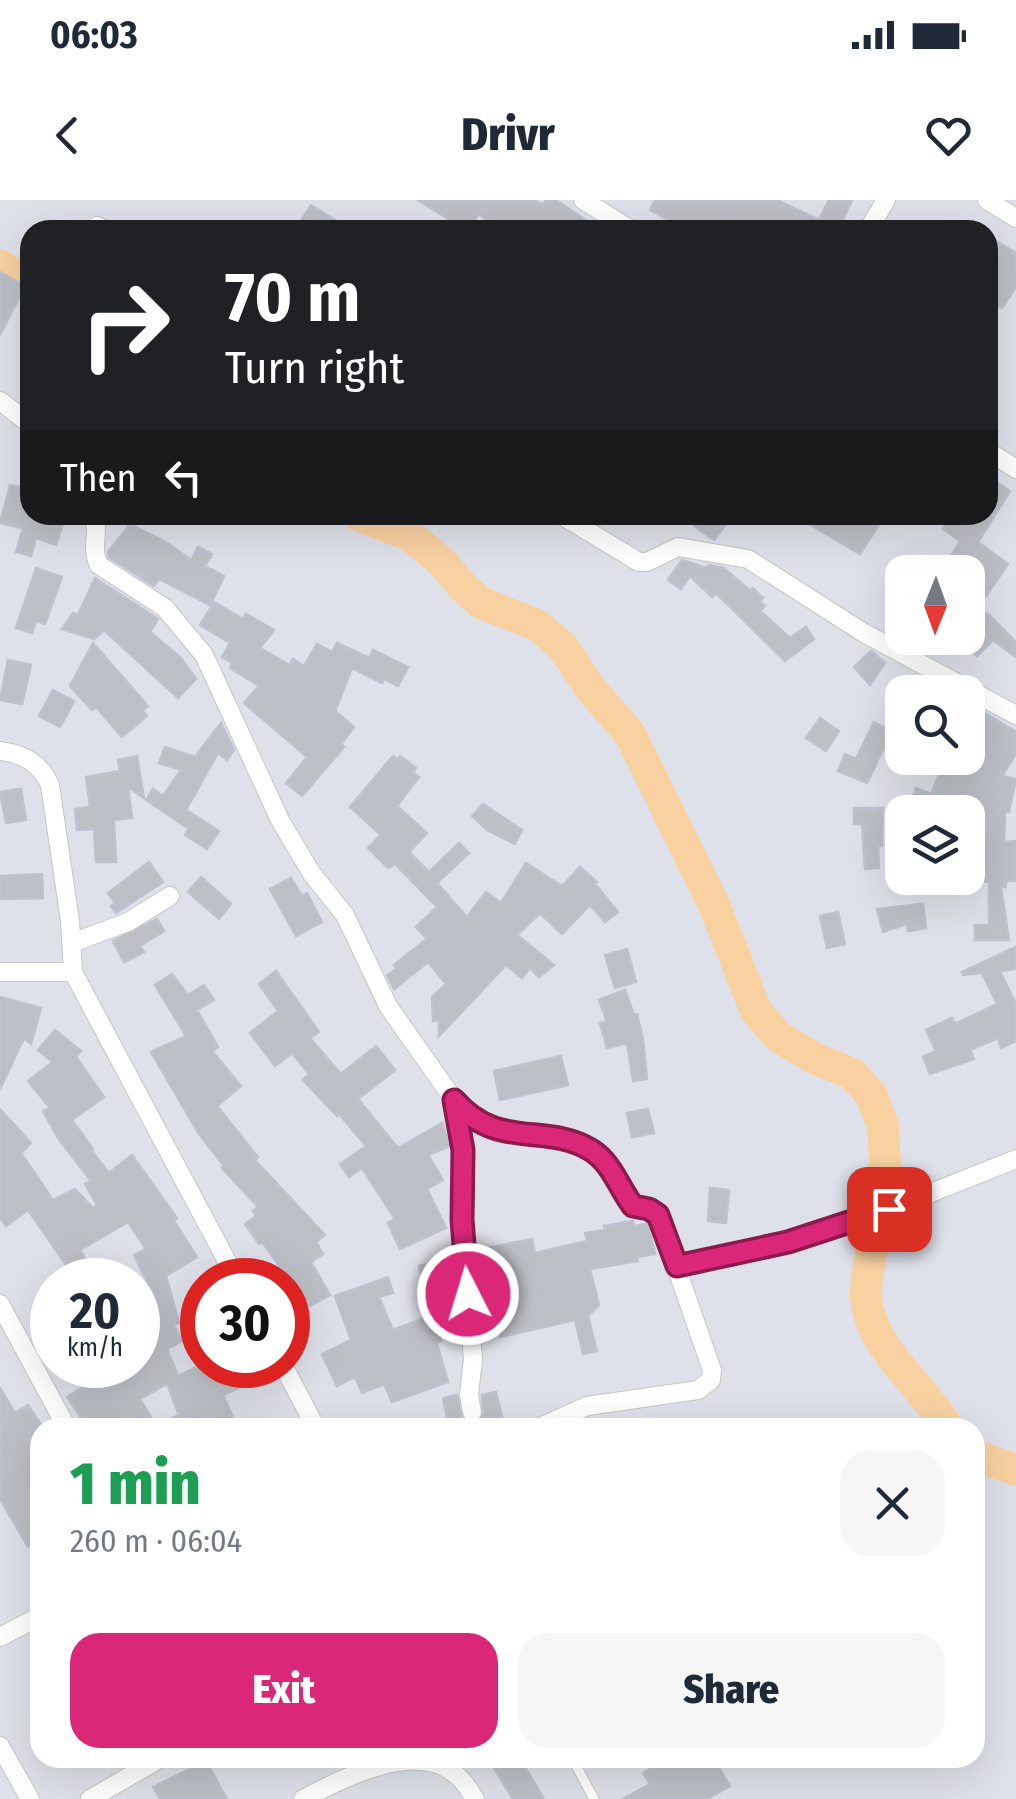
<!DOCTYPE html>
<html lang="en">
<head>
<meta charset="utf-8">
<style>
  body { margin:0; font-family:"Fira Sans Condensed",sans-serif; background:#f6f6f7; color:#1f2937; height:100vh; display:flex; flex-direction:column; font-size:38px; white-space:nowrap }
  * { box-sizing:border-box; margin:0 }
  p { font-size:32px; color:#747a83 }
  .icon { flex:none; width:55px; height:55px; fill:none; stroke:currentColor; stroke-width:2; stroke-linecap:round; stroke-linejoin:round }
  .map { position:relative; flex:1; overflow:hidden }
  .sheet { position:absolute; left:30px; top:1218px; width:955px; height:350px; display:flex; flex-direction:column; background:#fff; border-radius:30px; box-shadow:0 10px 40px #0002 }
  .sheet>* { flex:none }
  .banner { position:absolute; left:20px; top:20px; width:978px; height:305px; border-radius:30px; box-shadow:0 10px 40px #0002; background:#202124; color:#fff; overflow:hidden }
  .needle { width:65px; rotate:181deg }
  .tools { position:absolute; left:885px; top:355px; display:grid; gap:20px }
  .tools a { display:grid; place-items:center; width:100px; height:100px; border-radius:20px; background:#fff; box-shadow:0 10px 40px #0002; font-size:50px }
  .speed { position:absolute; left:30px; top:1058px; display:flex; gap:20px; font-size:50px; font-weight:700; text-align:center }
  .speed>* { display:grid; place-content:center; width:130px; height:130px; border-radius:50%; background:#fff; box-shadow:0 10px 40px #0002; line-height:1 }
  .speed small { font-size:25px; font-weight:400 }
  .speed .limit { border:15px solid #d22; background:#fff; color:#111 }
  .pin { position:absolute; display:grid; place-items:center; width:85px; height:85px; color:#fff; margin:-42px; border-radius:20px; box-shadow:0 5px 15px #0006 }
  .me { position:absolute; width:110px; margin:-55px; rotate:355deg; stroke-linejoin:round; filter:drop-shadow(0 0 8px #0008) }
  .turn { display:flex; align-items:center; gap:35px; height:210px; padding:0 40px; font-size:45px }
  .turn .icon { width:130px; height:130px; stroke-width:2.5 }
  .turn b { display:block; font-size:70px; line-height:85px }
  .then { display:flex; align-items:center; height:95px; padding:0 40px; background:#0003; gap:20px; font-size:38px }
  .round { display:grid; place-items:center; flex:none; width:105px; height:105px; border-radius:30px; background:#f6f6f7 }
  .overview { display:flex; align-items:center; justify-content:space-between; height:170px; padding:0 40px }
  h1 { font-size:60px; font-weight:800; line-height:75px; color:#1e9e55 }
  .primary-button { display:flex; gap:20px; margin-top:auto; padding:20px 40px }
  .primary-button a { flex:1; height:115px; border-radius:30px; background:#db2777; color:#fff; font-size:40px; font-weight:800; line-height:115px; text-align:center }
  .primary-button a+a { background:#f6f6f7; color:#1f2937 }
  .status { display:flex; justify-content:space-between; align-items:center; height:70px; padding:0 50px; background:#fff; direction:ltr }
  .status svg { height:28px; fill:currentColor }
  header { display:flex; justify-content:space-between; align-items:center; height:130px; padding:0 40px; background:#fff; font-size:45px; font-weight:800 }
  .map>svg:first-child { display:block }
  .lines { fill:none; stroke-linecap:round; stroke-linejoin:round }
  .river { stroke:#f9d1a1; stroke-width:32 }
  .building { fill:#bcbfc5; stroke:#bec2cf; stroke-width:2.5; fill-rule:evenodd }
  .lane-casing { stroke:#c8c6c1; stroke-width:11 }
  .street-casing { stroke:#c8c6c1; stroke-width:20 }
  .lane { stroke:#fff; stroke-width:9 }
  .street { stroke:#fff; stroke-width:18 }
  .route-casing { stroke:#8e194d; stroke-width:25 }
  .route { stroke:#db2777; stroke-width:18 }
</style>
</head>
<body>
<div class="status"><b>06:03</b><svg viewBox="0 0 49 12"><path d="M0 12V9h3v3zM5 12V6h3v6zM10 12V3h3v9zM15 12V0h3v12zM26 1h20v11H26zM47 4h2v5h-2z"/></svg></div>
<header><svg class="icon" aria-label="back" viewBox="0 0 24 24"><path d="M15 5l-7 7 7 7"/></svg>Drivr<svg class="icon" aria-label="heart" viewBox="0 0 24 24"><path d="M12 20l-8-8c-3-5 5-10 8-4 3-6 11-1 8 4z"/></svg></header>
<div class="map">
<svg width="1016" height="1599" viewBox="0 0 1016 1599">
  <rect width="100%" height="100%" fill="#dfe1ea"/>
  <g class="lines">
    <g class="river">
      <polyline points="0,65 30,84"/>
      <polyline points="358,315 411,336 443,363 462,386 481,403 537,425 563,447 590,488 630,534 714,705 756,811 779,837 814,858 853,874 871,895 883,926 885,965 876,1006"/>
      <path d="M875,1027C873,1049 865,1075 866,1097C870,1149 922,1184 948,1228"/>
      <polyline points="975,1255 1016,1270"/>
    </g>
  </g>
  <g class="building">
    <polygon points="418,0 534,0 543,5 546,0 556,0 587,21 581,30 504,30 478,14 470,30 466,30"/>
    <polygon points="655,0 777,0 819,20 829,0 852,0 838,30 783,30 772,24 768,30 749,30 729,19 723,30 687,30 650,10"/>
    <polygon points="311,5 351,30 321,30 302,19"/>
    <polygon points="988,36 1016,53 1016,87 1002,108 988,99"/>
    <polygon points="0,72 25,86 0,135"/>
    <polygon points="995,281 1010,291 978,342 1008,364 984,399 968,413 968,372 941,372 960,341 943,329 952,315 958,320 962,315 988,315 988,293"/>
    <polygon points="10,285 30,289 30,315 66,315 56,345 36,338 31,356 16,352 23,328 0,323"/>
    <polygon points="679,315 714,315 726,324 714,340"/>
    <polygon points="794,315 885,315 860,354"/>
    <polygon points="130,324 166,342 191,360 198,347 212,354 205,366 224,376 210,405 159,379 154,386 109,357 108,352"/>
    <polygon points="682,360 706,368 709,365 724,368 750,391 753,388 763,398 760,401 765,406 760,411 790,438 806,427 814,439 785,461 716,393 712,397 690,376 681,389 668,380"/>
    <polygon points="36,368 62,377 45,424 36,421 32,433 16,428"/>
    <polygon points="95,378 158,419 150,432 180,457 196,479 178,498 104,430 94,439 62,429 73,413 78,415"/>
    <polygon points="214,402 243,419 246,414 274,430 260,448 289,465 293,459 304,466 317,444 332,452 337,443 369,458 373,450 408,467 398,486 384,479 382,483 352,468 335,511 354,527 341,544 344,547 302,596 286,583 307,557 244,503 259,486 230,468 232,463 222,457 230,443 200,425"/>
    <polygon points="987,413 1016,442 1016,457 993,440 977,456 963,442 963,438 968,438 968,432"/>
    <polygon points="93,443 148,506 142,511 147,516 122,537 96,507 92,510 70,486"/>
    <polygon points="871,451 885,463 870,485 854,467"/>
    <polygon points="8,460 31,465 22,504 0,500"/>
    <polygon points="53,490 74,501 60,527 39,516"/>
    <polygon points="968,503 1016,532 1016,554 1002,576 1016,579 1009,612 1005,612 1004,642 1016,641 1016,681 1006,681 1006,687 1001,687 1009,740 975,740 975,725 989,725 989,682 968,680 968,612 937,612 911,602 916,588 931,594 946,558 968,568"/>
    <polygon points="820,518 839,531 826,551 806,538"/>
    <polygon points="874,522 892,531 867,583 838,571 845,554 856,559"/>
    <polygon points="221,523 234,550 227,560 218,553 186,610 219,631 207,649 185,635 189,629 146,600 153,589 163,596 181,570 159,563 165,547 195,557"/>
    <polygon points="137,556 144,598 128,587 132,618 114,620 116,662 96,662 94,629 77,630 75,609 90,607 86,577 120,571 118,560"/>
    <polygon points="393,556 397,560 400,556 416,568 413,573 419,577 397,606 427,633 409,652 429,672 459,643 469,653 437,683 467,717 486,692 501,703 526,663 562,686 580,667 597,682 595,684 618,712 605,722 590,705 562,734 540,713 517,735 554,765 539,777 530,768 522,778 506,765 439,836 439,820 433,821 432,797 446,784 428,762 394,789 387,775 397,769 394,765 427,739 416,727 437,707 395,664 388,668 368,648 381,635 350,607"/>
    <polygon points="21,589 26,620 6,623 0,592"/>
    <polygon points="483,604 522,630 515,644 487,630 472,616"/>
    <polygon points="854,608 883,608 882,646 878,646 879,668 865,669 862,624 854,624"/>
    <polygon points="149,662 163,682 116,713 111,706 115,703 108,693"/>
    <polygon points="42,674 43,698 0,699 0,676"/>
    <polygon points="201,677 231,704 219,719 188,692"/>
    <polygon points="291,678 302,696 307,693 322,722 296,736 270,689"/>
    <polygon points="923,704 926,728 908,731 907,724 883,732 877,709"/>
    <polygon points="838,712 845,744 827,748 820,716"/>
    <polygon points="157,719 164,731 140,746 144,752 124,762 113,741"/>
    <polygon points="1016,747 1016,769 1000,771 1016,804 1016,841 1001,848 998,838 970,850 974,859 930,874 923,857 936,851 926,830 952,818 955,824 997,804 982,773 963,775 962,772"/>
    <polygon points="627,749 636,782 615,788 605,755"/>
    <polygon points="276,771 319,832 310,838 341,874 376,846 395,870 358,899 398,948 442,923 450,946 428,955 443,980 427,989 446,1028 400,1049 388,1023 395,1019 362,968 349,977 340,964 366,946 339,914 337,916 303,880 309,874 292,853 275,866 250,833 278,811 259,784"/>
    <polygon points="172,774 188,795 204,785 214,800 197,810 218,847 212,851 241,886 217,906 258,957 255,960 325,1035 316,1042 323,1054 311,1062 330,1095 297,1113 288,1096 288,1078 262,1042 259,1044 245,1024 256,1016 253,1011 258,1007 222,968 224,966 199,934 151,852 186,836 155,785"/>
    <polygon points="625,790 634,815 637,814 643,839 647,879 633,881 627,843 607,848 600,823 607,822 599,800"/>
    <polygon points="0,797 41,808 31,844 24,838 0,889"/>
    <path d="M55,830L81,851L76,857L104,897L72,920L93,949L91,950L109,973L132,955L177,1018L174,1021L197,1057L166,1076L179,1123L173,1124L182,1141L167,1149L178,1176L200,1165H254L260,1178L223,1195L238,1228H88L67,1197L90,1183L80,1165H138V1138L155,1129L146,1099L155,1097L134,1055L146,1049L128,1022L80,1050L88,1063L71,1072L28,1010L6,1026L0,1018V909L31,943L21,953L53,1000L75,989L93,1008L97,1005L85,984L91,981L58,938L43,911L50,908L28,881L53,862L38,850ZM167,1184L179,1215L156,1226L140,1199Z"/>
    <polygon points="561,856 568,885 500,900 494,871"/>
    <polygon points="648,909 654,933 632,937 627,913"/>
    <polygon points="710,988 729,990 726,1023 708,1021"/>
    <polygon points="633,1021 634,1026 648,1024 655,1054 637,1057 638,1061 590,1069 599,1105 588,1116 597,1151 583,1154 575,1120 500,1137 488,1084 480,1086 477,1050 532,1039 535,1053 587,1041 585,1033 605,1030 604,1026"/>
    <polygon points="435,1062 438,1071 443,1070 455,1107 433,1109 419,1066"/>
    <polygon points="388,1077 393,1093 379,1097 393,1130 432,1115 441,1141 437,1143 448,1182 392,1202 384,1184 362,1193 355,1177 337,1186 322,1154 351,1140 335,1096"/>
    <polygon points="0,1188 15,1213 28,1205 40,1223 40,1340 28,1347 0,1299"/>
    <polygon points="496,1192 505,1228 449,1228 443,1198 457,1195 462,1219 473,1224 484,1215 482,1195"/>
    <polygon points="488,1558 540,1558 525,1567 544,1599 513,1599"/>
    <polygon points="668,1558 713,1558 730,1586 707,1599 623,1599 650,1584 643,1573"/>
    <polygon points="206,1561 227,1599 160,1599 153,1587"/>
  </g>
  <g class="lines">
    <defs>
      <polyline id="lane" points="572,1558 594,1599"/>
      <g id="street">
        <polyline points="583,0 631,30"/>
        <polyline points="987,0 1016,18"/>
        <polyline points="97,26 106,30"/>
        <polyline points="868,30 886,0"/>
        <polyline points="0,201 30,224"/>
        <polyline points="988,251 1016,269"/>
        <path d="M94,315C100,333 90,349 99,365L165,408L204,455L280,620L312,674L345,715L388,806L454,900L476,922L492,928L573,943L592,950L613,972L633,1006L654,1011L658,1015L712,1170L711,1180L698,1190L587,1206L538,1228"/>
        <polyline points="561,315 639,362 647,362 678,347 748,359 864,433 1016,515"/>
        <path d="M0,551C24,554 40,563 50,585L70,721L73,772H0"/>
        <polyline points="72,743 128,722 170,696"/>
        <polyline points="73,772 237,1080"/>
        <polyline points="454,901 463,949 462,1020 473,1159 469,1195 472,1212"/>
        <polyline points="677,1066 788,1042 863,1020 1016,959"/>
        <polyline points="0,1104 67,1228"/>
        <polyline points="283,1165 316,1228"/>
        <polyline points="0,1437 40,1416"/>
        <polyline points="0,1546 30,1599"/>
        <polyline points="90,1599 161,1558"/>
        <path d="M303,1599C342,1579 414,1540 455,1574C464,1580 469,1590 475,1599"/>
      </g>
    </defs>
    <use href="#lane" class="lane-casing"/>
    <use href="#street" class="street-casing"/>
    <use href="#lane" class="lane"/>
    <use href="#street" class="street"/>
  </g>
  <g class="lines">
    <defs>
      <path id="route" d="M468,1094L462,1020L463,950L454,900C498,951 545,922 591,950C612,963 619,988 633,1006L649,1009L658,1015L677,1066L788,1042L889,1009"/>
    </defs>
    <use href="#route" class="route-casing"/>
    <use href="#route" class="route"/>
  </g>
</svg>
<div class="tools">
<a><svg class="needle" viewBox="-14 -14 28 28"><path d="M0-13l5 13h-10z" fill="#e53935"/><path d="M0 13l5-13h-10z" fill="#747a83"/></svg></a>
<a><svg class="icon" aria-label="search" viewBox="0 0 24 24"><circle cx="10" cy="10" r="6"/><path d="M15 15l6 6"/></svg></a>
<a><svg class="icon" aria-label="layers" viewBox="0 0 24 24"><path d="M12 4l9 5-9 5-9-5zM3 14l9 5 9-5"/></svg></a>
</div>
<div class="speed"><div>20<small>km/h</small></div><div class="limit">30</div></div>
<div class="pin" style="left:889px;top:1009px;background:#d93025"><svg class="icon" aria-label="arrive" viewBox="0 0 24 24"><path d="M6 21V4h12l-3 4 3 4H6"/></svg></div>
<svg class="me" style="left:468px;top:1094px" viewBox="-20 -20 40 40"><circle r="17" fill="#db2777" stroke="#fff" stroke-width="3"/><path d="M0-11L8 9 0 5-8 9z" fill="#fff"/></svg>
<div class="banner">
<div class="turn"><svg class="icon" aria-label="right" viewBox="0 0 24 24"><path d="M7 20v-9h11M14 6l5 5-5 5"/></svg><div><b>70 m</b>Turn right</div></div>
<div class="then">Then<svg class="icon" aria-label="left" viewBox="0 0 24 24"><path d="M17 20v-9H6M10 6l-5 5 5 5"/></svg></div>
</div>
<section class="sheet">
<div class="overview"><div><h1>1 min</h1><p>260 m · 06:04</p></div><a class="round"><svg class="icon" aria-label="close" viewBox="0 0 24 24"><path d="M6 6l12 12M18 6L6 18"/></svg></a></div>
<div class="primary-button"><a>Exit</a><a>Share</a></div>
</section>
</div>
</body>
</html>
